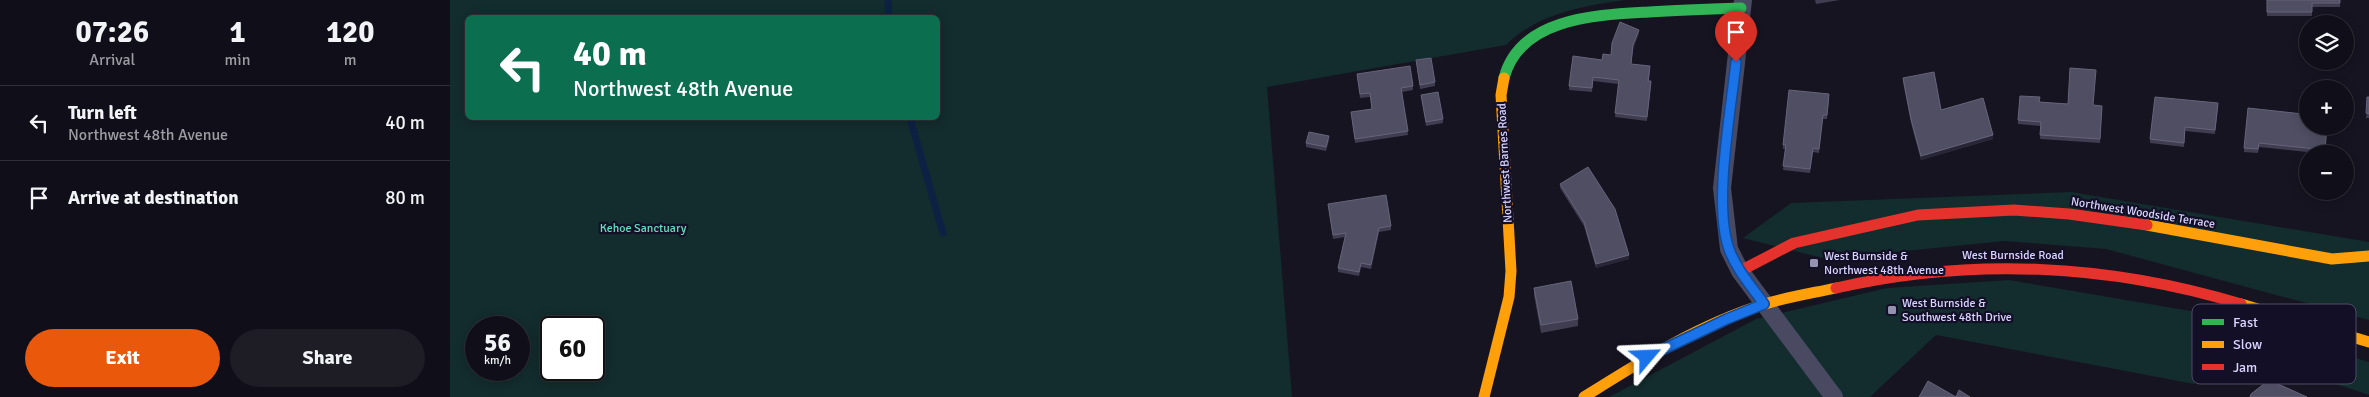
<!DOCTYPE html>
<html lang="en">
<head>
<meta charset="utf-8">
<style>
  body { margin:0; font-family:Signika,sans-serif; background:#1e1d26; color:#f1f3f6; height:100vh; display:flex; flex-direction:column; font-size:19px; white-space:nowrap }
  * { box-sizing:border-box; margin:0 }
  p { font-size:16px; color:#9c9ca2 }
  .icon { flex:none; width:28px; height:28px; fill:none; stroke:currentColor; stroke-width:2; stroke-linecap:round; stroke-linejoin:round }
  .map { position:relative; flex:1; overflow:hidden }
  .panel { display:flex; flex-direction:column; background:#100f19; width:450px }
  .panel>* { flex:none }
  .top-card { position:absolute; left:15px; top:15px; width:475px; height:105px; border-radius:8px; box-shadow:0 2px 12px #0003,0 0 0 1px #302f38; background:#0b6e4f; color:#fff; overflow:hidden }
  .buttons { position:absolute; left:1849px; top:15px; display:grid; gap:10px }
  .buttons a { display:grid; place-items:center; width:55px; height:55px; border-radius:50%; background:#100f19; box-shadow:0 2px 12px #0003,0 0 0 1px #302f38; font-size:25px }
  .speed { position:absolute; left:15px; top:316px; display:flex; gap:10px; font-size:25px; font-weight:700; text-align:center }
  .speed>* { display:grid; place-content:center; width:65px; height:65px; border-radius:50%; background:#100f19; box-shadow:0 2px 12px #0003,0 0 0 1px #302f38; line-height:1 }
  .speed small { font-size:12px; font-weight:400 }
  .speed .limit { border:2px solid #111; border-radius:8px; background:#fff; color:#111 }
  .pin { position:absolute; display:grid; place-items:center; width:42px; height:42px; color:#fff; margin:-51px -21px; border-radius:50% 50% 50% 0; rotate:-45deg; box-shadow:0 0 5px #0007 }
  .pin .icon { rotate:45deg }
  .me { position:absolute; width:55px; margin:-28px; rotate:64deg; stroke-linejoin:round; filter:drop-shadow(0 0 4px #0008) }
  .turn { display:flex; align-items:center; gap:18px; height:105px; padding:0 25px; font-size:22px }
  .turn .icon { width:65px; height:65px; stroke-width:2.5 }
  .turn b { display:block; font-size:35px; line-height:42px }
  .eta { display:flex; justify-content:space-evenly; align-items:center; height:85px; text-align:center }
  .eta b { font-size:30px; font-weight:800; line-height:35px }
  .button { display:flex; gap:10px; margin-top:auto; padding:10px 25px }
  .button a { flex:1; height:58px; border-radius:30px; background:#ea580c; color:#fff; font-size:20px; font-weight:800; line-height:58px; text-align:center }
  .button a+a { background:#1e1d26; color:#f1f3f6 }
  ul { padding:0; list-style:none }
  li { display:flex; align-items:center; gap:15px; height:75px; padding:0 25px; border-top:1px solid #302f38 }
  li div { flex:1 }
  li b { display:block; font-size:19px }
  li em { font-style:normal }
  main { display:flex; flex:1; min-height:0 }
  .map>svg:first-child { display:block }
  .green { fill:#132c2d; fill-rule:evenodd }
  .lines { fill:none; stroke-linecap:round; stroke-linejoin:round }
  .stream { stroke:#0d2144; stroke-width:7 }
  .street { stroke:#4a4962; stroke-width:18 }
  .fast { stroke:#30b455; stroke-width:11 }
  .slow { stroke:#ff9f0a; stroke-width:11 }
  .jam { stroke:#e5322d; stroke-width:11 }
  .wall { fill:#403d50 }
  .shaded-wall { fill:#282635 }
  .building { fill:#504e63; stroke:#66637b }
  .route-casing { stroke:#114b97; stroke-width:12 }
  .route { stroke:#1a73e8; stroke-width:9 }
  .poi-dot { fill:#9591b1; stroke:#130f26; stroke-width:2 }
  .labels { text-anchor:middle; dominant-baseline:central; stroke-width:4.5; stroke-linejoin:round; paint-order:stroke }
  .street-label { font-size:12px; fill:#d9d4ff; stroke:#130f26 }
  .park-label { font-size:12px; fill:#5fe0c0; stroke:#130f26 }
  .poi-label { font-size:12px; fill:#d9d4ff; stroke:#130f26; text-anchor:start }
  .key { fill:#130f26; stroke:#4e4a67; stroke-width:1 }
  .key-label { font-size:14px; fill:#d9d4ff }
</style>
</head>
<body>
<main>
<section class="panel">
<div class="eta">
<div><b>07:26</b><p>Arrival</p></div>
<div><b>1</b><p>min</p></div>
<div><b>120</b><p>m</p></div>
</div>
<ul>
<li><svg class="icon" aria-label="left" viewBox="0 0 24 24"><path d="M17 20v-9H6M10 6l-5 5 5 5"/></svg><div><b>Turn left</b><p>Northwest 48th Avenue</p></div><em>40 m</em></li>
<li><svg class="icon" aria-label="arrive" viewBox="0 0 24 24"><path d="M6 21V4h12l-3 4 3 4H6"/></svg><div><b>Arrive at destination</b></div><em>80 m</em></li>
</ul>
<div class="button"><a>Exit</a><a>Share</a></div>
</section>
<div class="map">
<svg width="1919" height="397" viewBox="0 0 1919 397">
  <rect width="100%" height="100%" fill="#161421"/>
  <g class="green">
    <path d="M0,0H1175C1132,6 1087,14 1056,45L817,87L842,397H0ZM18,18H488V118H18ZM26,328H69V370H26ZM101,328H144V370H101Z"/>
    <polygon points="1621,192 1919,242 1919,320 1656,249 1554,241 1377,259 1293,238 1341,203"/>
    <polygon points="1559,280 1770,316 1919,362 1919,395 1764,344 1744,384 1486,335 1420,397 1159,397 1306,319 1437,288"/>
  </g>
  <g class="lines">
    <g class="stream">
      <polyline points="438,0 439,18"/>
      <polyline points="460,118 493,233"/>
    </g>
    <polyline class="street" points="1293,0 1272,188 1279,249 1290,271 1384,397"/>
    <path class="fast" d="M1054,78C1070,17 1148,15 1199,12C1230,10 1260,9 1291,8"/>
    <g class="slow">
      <polyline points="1697,225 1882,259 1919,256"/>
      <polyline points="1791,304 1919,342"/>
      <polyline points="1034,397 1059,297 1061,271 1051,95 1054,78"/>
      <path d="M1134,397C1191,361 1250,324 1315,304C1338,297 1363,293 1386,288"/>
    </g>
    <g class="jam">
      <polyline points="1290,271 1344,243 1468,215 1564,210 1619,214 1697,225"/>
      <path d="M1386,288C1521,257 1659,264 1791,304"/>
    </g>
  </g>
  <g class="wall">
    <polygon points="1365,0 1390,0 1366,4"/>
    <polygon points="1817,0 1890,0 1890,7 1862,7 1862,16 1817,16"/>
    <polygon points="1189,34 1183,49 1181,64 1200,70 1199,81 1201,85 1197,121 1165,117 1168,84 1143,81 1142,92 1119,90 1119,86 1152,60 1161,55"/>
    <polygon points="966,60 985,82 985,86 970,89"/>
    <polygon points="907,74 963,86 963,90 952,92 958,135 905,143 901,112 922,109 920,97 910,98"/>
    <polygon points="1453,78 1491,110 1543,139 1471,160 1461,123 1453,82"/>
    <polygon points="971,95 993,119 993,123 976,126"/>
    <polygon points="1919,97 1919,118 1916,118"/>
    <polygon points="1379,98 1377,119 1373,119 1369,153 1363,152 1360,173 1333,170 1335,149 1333,149 1333,145"/>
    <polygon points="1590,102 1652,106 1650,143 1590,139 1591,126 1568,124 1568,120"/>
    <polygon points="1768,107 1765,134 1735,131 1734,147 1700,143 1700,139"/>
    <polygon points="1858,126 1877,126 1875,154 1809,147 1808,153 1794,152 1794,148"/>
    <polygon points="879,140 876,151 856,147 856,143"/>
    <polygon points="1110,184 1179,259 1146,268 1134,226 1110,188"/>
    <polygon points="878,204 941,226 941,230 929,232 921,269 911,267 909,276 888,272 888,268 895,237 883,239"/>
    <polygon points="1084,288 1128,319 1128,326 1091,333 1084,295"/>
  </g>
  <g class="shaded-wall">
    <polygon points="1189,30 1189,34 1183,49 1181,68 1183,45"/>
    <polygon points="1543,135 1543,139 1471,160 1471,156"/>
    <polygon points="929,228 929,232 921,269 921,265"/>
    <polygon points="1179,255 1179,259 1146,268 1146,264"/>
  </g>
  <g class="building">
    <polygon points="1817,0 1890,0 1890,3 1862,3 1862,12 1817,12"/>
    <polygon points="1170,22 1189,30 1183,45 1181,64 1200,66 1198,81 1201,81 1197,117 1165,113 1169,80 1143,77 1142,88 1119,86 1123,56 1152,60 1153,54 1161,55 1162,43"/>
    <polygon points="981,58 985,82 970,85 966,60"/>
    <polygon points="960,66 963,86 951,88 958,131 905,139 901,112 922,109 920,93 910,94 907,74"/>
    <polygon points="1620,68 1646,70 1643,105 1652,106 1650,139 1590,135 1591,122 1568,120 1570,96 1590,97 1589,102 1618,104"/>
    <polygon points="1484,72 1491,110 1533,98 1543,135 1471,156 1461,119 1453,78"/>
    <polygon points="1339,90 1379,94 1377,115 1373,115 1369,149 1363,148 1360,169 1333,166 1336,145 1333,145"/>
    <polygon points="988,92 993,119 976,122 971,95"/>
    <polygon points="1705,97 1768,103 1765,130 1735,127 1734,143 1700,139"/>
    <polygon points="1917,97 1919,97 1919,114 1916,113"/>
    <polygon points="1854,103 1858,104 1858,126 1877,126 1875,150 1809,143 1808,149 1794,148 1798,108 1853,114"/>
    <polygon points="859,132 879,136 876,147 856,143"/>
    <polygon points="1138,167 1165,209 1179,255 1146,264 1134,222 1110,184"/>
    <polygon points="936,195 941,226 929,228 921,265 911,263 909,272 888,268 896,233 883,235 878,204"/>
    <polygon points="1121,281 1128,319 1091,325 1084,288"/>
    <polygon points="1819,380 1857,397 1800,397 1801,394"/>
    <polygon points="1478,381 1506,397 1509,390 1520,397 1469,397"/>
  </g>
  <g class="lines">
    <defs>
      <path id="route" d="M1197,357L1277,319L1314,304C1302,287 1286,269 1279,249C1263,205 1281,110 1286,62"/>
    </defs>
    <use href="#route" class="route-casing"/>
    <use href="#route" class="route"/>
  </g>
  <g class="poi-dot">
    <rect x="1359" y="258" width="10" height="10" rx="2.5"/>
    <rect x="1437" y="305" width="10" height="10" rx="2.5"/>
  </g>
  <g class="labels">
    <g class="street-label">
      <text transform="translate(1055 163) rotate(-93)">Northwest Barnes Road</text>
      <text transform="translate(1693 213) rotate(9)">Northwest Woodside Terrace</text>
      <text x="1563" y="255">West Burnside Road</text>
    </g>
    <g class="park-label">
      <text x="193" y="228">Kehoe Sanctuary</text>
    </g>
    <g class="poi-label">
      <text x="1374" y="256">West Burnside &amp;<tspan x="1374" dy="14">Northwest 48th Avenue</tspan></text>
      <text x="1452" y="303">West Burnside &amp;<tspan x="1452" dy="14">Southwest 48th Drive</tspan></text>
    </g>
  </g>
  <rect x="1742" y="304" width="164" height="80" rx="8" class="key"/>
  <rect x="1752" y="319" width="22" height="6" fill="#30b455"/>
  <rect x="1752" y="341" width="22" height="7" fill="#ff9f0a"/>
  <rect x="1752" y="364" width="22" height="6" fill="#e5322d"/>
  <g class="key-label">
    <text x="1783" y="327">Fast</text>
    <text x="1783" y="349">Slow</text>
    <text x="1783" y="372">Jam</text>
  </g>
</svg>
<div class="buttons">
<a><svg class="icon" aria-label="layers" viewBox="0 0 24 24"><path d="M12 4l9 5-9 5-9-5zM3 14l9 5 9-5"/></svg></a>
<a>+</a>
<a>−</a>
</div>
<div class="speed"><div>56<small>km/h</small></div><div class="limit">60</div></div>
<div class="pin" style="left:1286px;top:62px;background:#d93025"><svg class="icon" aria-label="arrive" viewBox="0 0 24 24"><path d="M6 21V4h12l-3 4 3 4H6"/></svg></div>
<svg class="me" style="left:1197px;top:357px" viewBox="-20 -20 40 40"><path d="M0-17L14 15 0 8-14 15z" fill="#1a73e8" stroke="#fff" stroke-width="4"/></svg>
<div class="top-card">
<div class="turn"><svg class="icon" aria-label="left" viewBox="0 0 24 24"><path d="M17 20v-9H6M10 6l-5 5 5 5"/></svg><div><b>40 m</b>Northwest 48th Avenue</div></div>
</div>
</div>
</main>
</body>
</html>
